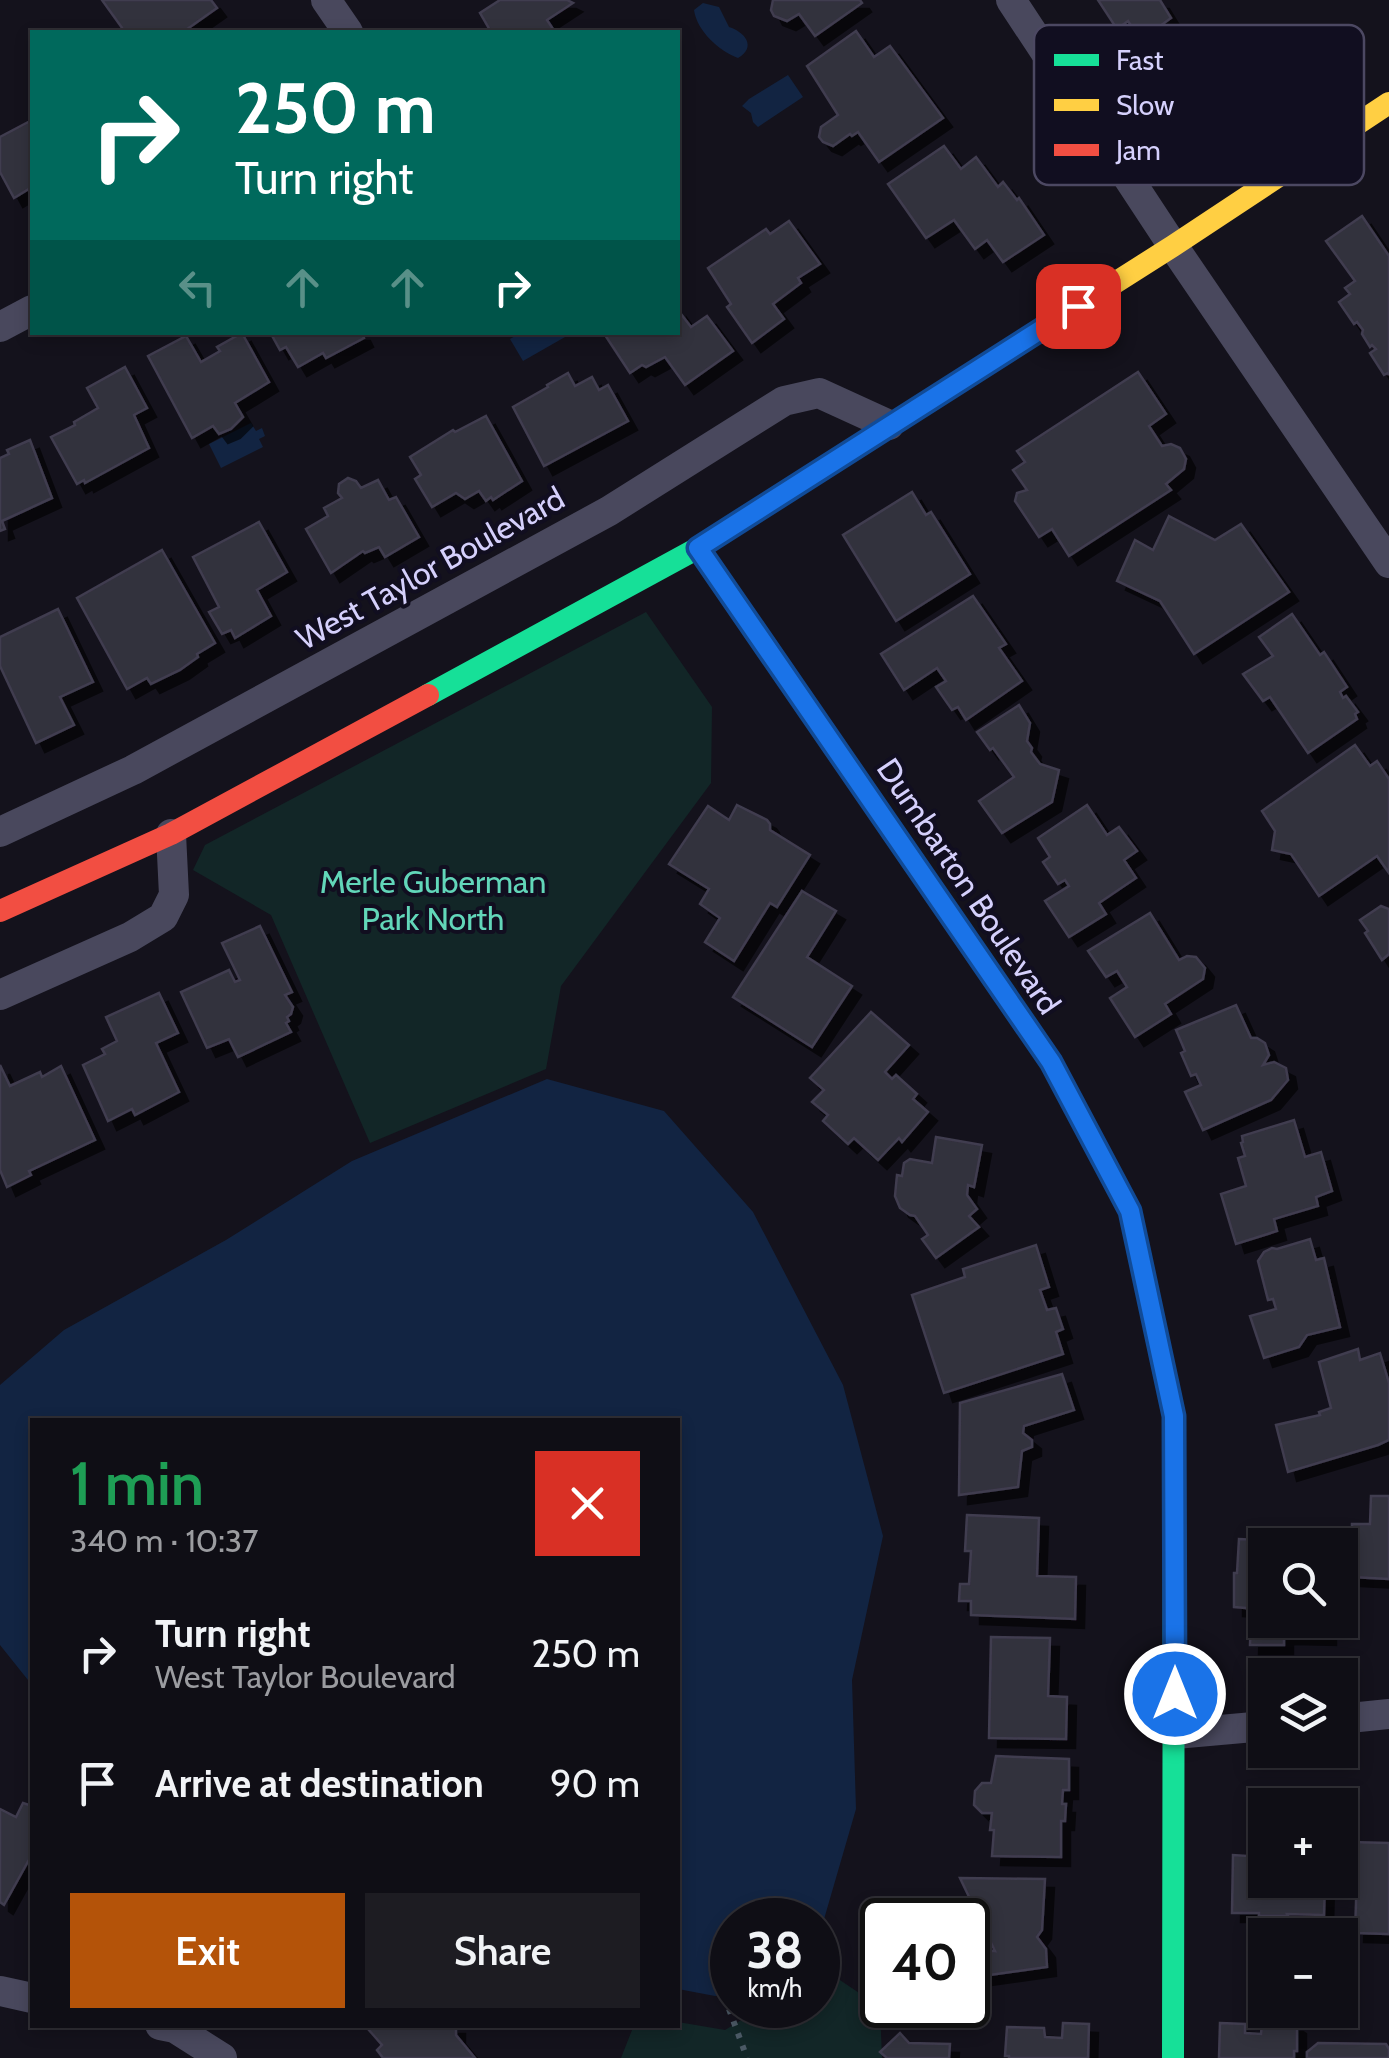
<!DOCTYPE html>
<html lang="en">
<head>
<meta charset="utf-8">
<style>
  body { margin:0; font-family:Cabin,sans-serif; background:#1d1c22; color:#f1f3f6; height:100vh; display:flex; flex-direction:column; font-size:38px; white-space:nowrap }
  * { box-sizing:border-box; margin:0 }
  p { font-size:32px; color:#9b9ca0 }
  .icon { flex:none; width:55px; height:55px; fill:none; stroke:currentColor; stroke-width:2; stroke-linecap:round; stroke-linejoin:round }
  .map { position:relative; flex:1; overflow:hidden }
  .side { position:absolute; left:30px; top:1418px; width:650px; height:610px; display:flex; flex-direction:column; background:#0f0e15; border-radius:0px; box-shadow:0 5px 15px #0003,0 0 0 2px #2f2e34 }
  .side>* { flex:none }
  .banner { position:absolute; left:30px; top:30px; width:650px; height:305px; border-radius:0px; box-shadow:0 5px 15px #0003,0 0 0 2px #2f2e34; background:#00695c; color:#fff; overflow:hidden }
  .tools { position:absolute; left:1248px; top:1528px; display:grid; gap:20px }
  .tools a { display:grid; place-items:center; width:110px; height:110px; border-radius:0px; background:#0f0e15; box-shadow:0 5px 15px #0003,0 0 0 2px #2f2e34; font-size:50px }
  .speed { position:absolute; left:710px; top:1898px; display:flex; gap:20px; font-size:50px; font-weight:700; text-align:center }
  .speed>* { display:grid; place-content:center; width:130px; height:130px; border-radius:50%; background:#0f0e15; box-shadow:0 5px 15px #0003,0 0 0 2px #2f2e34; line-height:1 }
  .speed small { font-size:25px; font-weight:400 }
  .speed .limit { border:5px solid #111; border-radius:15px; background:#fff; color:#111 }
  .pin { position:absolute; display:grid; place-items:center; width:85px; height:85px; color:#fff; margin:-42px; border-radius:20px; box-shadow:0 5px 15px #0006 }
  .me { position:absolute; width:110px; margin:-55px; rotate:0deg; stroke-linejoin:round; filter:drop-shadow(0 0 8px #0008) }
  .turn { display:flex; align-items:center; gap:35px; height:210px; padding:0 40px; font-size:45px }
  .turn .icon { width:130px; height:130px; stroke-width:2.5 }
  .turn b { display:block; font-size:70px; line-height:85px }
  .lanes { display:flex; align-items:center; height:95px; padding:0 40px; background:#0003; justify-content:center; gap:50px; direction:ltr }
  .lanes .off { opacity:.35 }
  .round { display:grid; place-items:center; flex:none; width:105px; height:105px; border-radius:0px; background:#1d1c22 }
  .headline { display:flex; align-items:center; justify-content:space-between; height:170px; padding:0 40px }
  h1 { font-size:60px; font-weight:600; line-height:75px; color:#1e9e55 }
  .primary-button { display:flex; gap:20px; margin-top:auto; padding:20px 40px }
  .primary-button a { flex:1; height:115px; border-radius:0px; background:#b45309; color:#fff; font-size:40px; font-weight:600; line-height:115px; text-align:center }
  .primary-button a+a { background:#1d1c22; color:#f1f3f6 }
  ul { padding:0; list-style:none }
  li { display:flex; align-items:center; gap:30px; height:130px; padding:0 40px }
  li div { flex:1 }
  li b { display:block; font-size:38px }
  li em { font-style:normal }
  .map>svg:first-child { display:block }
  .green { fill:#122627 }
  .water { fill:#122442 }
  .building { fill:#32303e; stroke:#403c4f; stroke-width:2.5; filter:url(#shadow) }
  .lines { fill:none; stroke-linecap:round; stroke-linejoin:round }
  .path { stroke:#4b5965; stroke-width:6; stroke-dasharray:5 8; stroke-linecap:butt }
  .street { stroke:#49485d; stroke-width:30 }
  .fast { stroke:#16e098; stroke-width:22 }
  .slow { stroke:#ffcf43; stroke-width:22 }
  .jam { stroke:#f24e42; stroke-width:22 }
  .route-casing { stroke:#114b97; stroke-width:25 }
  .route { stroke:#1a73e8; stroke-width:18 }
  .labels { text-anchor:middle; dominant-baseline:central; stroke-width:8; stroke-linejoin:round; paint-order:stroke }
  .street-label { font-size:32px; fill:#d5d0fc; stroke:#110e20 }
  .park-label { font-size:32px; fill:#62d6b9; stroke:#110e20 }
  .key { fill:#110e20; stroke:#4c4862; stroke-width:2.5 }
  .key-label { font-size:28px; fill:#d5d0fc }
</style>
</head>
<body>
<div class="map">
<svg width="1389" height="2058" viewBox="0 0 1389 2058">
  <defs>
    <filter id="shadow"><feDropShadow dx="9" dy="9" stdDeviation="0" flood-color="#0009"/></filter>
  </defs>
  <rect width="100%" height="100%" fill="#14121c"/>
  <g class="green">
    <polygon points="646,612 712,707 711,783 561,986 546,1069 370,1143 271,915 193,870 205,845"/>
    <polygon points="825,1970 880,2007 882,2058 621,2058 634,2025 678,2025 678,2022 725,2030 766,2005 818,2005 818,1974"/>
  </g>
  <g class="water">
    <path d="M703,3L719,7L729,27C745,32 757,47 738,58C719,51 697,31 694,10Z"/>
    <polygon points="788,75 803,97 758,127 753,122 751,113 742,106 749,99"/>
    <polygon points="522,332 563,333 565,337 523,361 510,339"/>
    <polygon points="251,423 256,431 262,428 265,436 259,439 263,447 221,468 209,444"/>
    <polygon points="547,1079 664,1111 753,1212 843,1385 883,1536 852,1680 856,1809 820,1933 818,1938 818,1920 732,1920 732,1994 715,1996 678,1989 678,1420 32,1420 32,1685 0,1645 0,1385 64,1330 226,1240 352,1161"/>
  </g>
  <g class="building">
    <polygon points="102,0 211,0 217,8 183,32 125,32"/>
    <polygon points="500,0 567,0 573,3 547,20 555,32 491,32 480,13"/>
    <polygon points="773,0 860,0 862,3 815,36 799,14 787,21 774,16 771,10"/>
    <polygon points="1098,0 1160,0 1171,18 1141,40 1128,21 1117,29"/>
    <polygon points="856,31 874,57 890,46 943,118 879,162 858,132 852,136 850,134 833,146 823,142 819,137 821,127 838,115 807,66"/>
    <polygon points="32,120 32,187 14,198 0,172 0,137"/>
    <polygon points="944,146 961,169 976,157 998,187 1003,182 1017,200 1019,198 1044,235 1003,262 987,240 975,249 954,220 926,238 888,184"/>
    <polygon points="1362,216 1389,256 1389,375 1388,373 1384,375 1370,353 1376,349 1372,345 1370,347 1362,334 1363,330 1357,322 1354,324 1339,302 1350,294 1345,288 1355,281 1326,241"/>
    <polygon points="789,221 820,264 798,278 801,283 773,304 784,319 752,343 727,307 731,304 708,268 766,229 770,234"/>
    <polygon points="678,310 691,327 707,316 733,351 685,385 665,357 646,367 642,365 630,373 603,332 678,332"/>
    <polygon points="270,332 361,332 364,338 326,358 323,353 298,367 286,347 280,350"/>
    <polygon points="242,333 269,382 235,403 243,417 231,429 219,434 213,426 192,438 148,356 186,336 201,362 220,351 217,347"/>
    <polygon points="125,367 147,408 134,415 149,448 85,483 84,480 77,484 51,437 75,425 74,422 98,408 87,388"/>
    <polygon points="1138,372 1166,414 1149,426 1162,446 1171,444 1180,448 1186,459 1184,469 1166,484 1171,490 1069,556 1052,529 1039,537 1015,501 1017,493 1027,490 1013,470 1025,462 1017,451"/>
    <polygon points="568,373 575,386 592,377 599,390 608,385 628,421 544,466 513,407 548,387 547,385"/>
    <polygon points="486,416 522,481 493,500 491,497 486,501 479,491 465,499 456,493 432,507 415,479 421,475 410,457 453,430 455,432"/>
    <polygon points="30,440 52,498 2,521 5,529 0,531 0,458 9,454 7,450"/>
    <polygon points="348,478 356,481 361,488 378,480 389,500 396,497 419,537 385,557 379,547 365,553 363,551 331,573 306,529 328,516 324,508 342,498 338,493 339,484"/>
    <polygon points="912,492 926,515 931,512 970,574 896,621 843,535"/>
    <polygon points="1169,516 1215,540 1241,524 1289,592 1194,654 1160,601 1117,581 1135,540 1153,550"/>
    <polygon points="259,522 287,572 257,590 271,616 235,638 231,630 222,634 209,612 219,607 193,557"/>
    <polygon points="162,550 215,643 197,654 198,657 180,670 151,684 147,678 127,689 77,598"/>
    <polygon points="973,596 1006,644 999,648 1022,681 966,720 958,707 952,710 936,687 946,681 937,668 904,690 881,654"/>
    <polygon points="58,609 93,682 60,697 74,725 36,743 0,666 0,637"/>
    <polygon points="1292,614 1320,655 1324,652 1347,687 1340,692 1343,698 1346,696 1358,712 1355,714 1357,719 1308,753 1270,697 1263,701 1243,674 1273,656 1259,637"/>
    <polygon points="1019,705 1030,723 1027,741 1032,748 1031,752 1040,764 1059,770 1052,802 1002,833 979,801 1014,777 993,748 990,750 977,732"/>
    <polygon points="1355,745 1370,766 1377,761 1389,779 1389,873 1377,856 1319,896 1291,854 1272,850 1275,831 1262,811"/>
    <polygon points="737,805 767,820 770,824 770,830 810,855 777,907 770,903 734,961 705,942 720,918 700,904 709,889 669,864 708,806 729,820"/>
    <polygon points="1087,805 1107,835 1119,827 1137,851 1124,860 1136,878 1099,903 1106,914 1069,937 1045,901 1069,886 1065,880 1058,884 1043,862 1050,857 1038,838"/>
    <polygon points="802,891 836,911 807,957 852,986 812,1047 733,997"/>
    <polygon points="1381,906 1389,909 1389,954 1382,960 1365,933 1368,931 1360,920"/>
    <polygon points="1150,913 1179,960 1187,956 1196,957 1205,968 1203,979 1165,1004 1171,1014 1135,1037 1110,998 1127,987 1117,971 1106,977 1088,951"/>
    <polygon points="260,926 292,992 285,995 293,1007 291,1014 287,1017 289,1021 286,1023 291,1032 238,1057 229,1039 207,1048 181,992 229,970 235,982 240,980 222,943"/>
    <polygon points="159,993 178,1033 156,1043 179,1092 135,1115 132,1109 108,1121 83,1065 105,1054 102,1049 117,1041 106,1017"/>
    <polygon points="1236,1005 1251,1038 1257,1038 1265,1043 1269,1055 1263,1065 1274,1062 1286,1068 1288,1080 1271,1100 1203,1130 1185,1092 1201,1085 1196,1074 1191,1076 1181,1053 1185,1051 1176,1030"/>
    <polygon points="871,1012 909,1045 885,1072 892,1079 896,1075 917,1094 913,1099 928,1112 902,1142 899,1138 878,1160 854,1138 848,1144 823,1121 828,1115 812,1102 824,1090 810,1078"/>
    <polygon points="0,1065 10,1086 40,1072 42,1077 61,1066 95,1140 29,1171 31,1175 7,1187 0,1170"/>
    <polygon points="1294,1120 1305,1157 1321,1152 1332,1191 1316,1197 1318,1206 1274,1219 1277,1231 1236,1244 1221,1194 1246,1186 1238,1158 1245,1156 1241,1143 1243,1142 1242,1136"/>
    <polygon points="936,1137 982,1145 974,1187 968,1185 967,1195 977,1209 969,1216 979,1227 936,1258 922,1239 928,1235 915,1216 910,1215 900,1208 895,1196 897,1175 902,1176 904,1163 910,1159 932,1163"/>
    <polygon points="1310,1239 1316,1260 1324,1258 1340,1327 1307,1335 1299,1347 1264,1358 1250,1316 1276,1309 1273,1299 1268,1300 1258,1261 1264,1252 1272,1248 1277,1249"/>
    <polygon points="1036,1245 1049,1287 1040,1290 1047,1310 1056,1308 1063,1329 1056,1332 1063,1354 944,1393 912,1295 965,1277 963,1269"/>
    <polygon points="1358,1349 1360,1360 1380,1353 1389,1383 1389,1440 1378,1445 1288,1472 1276,1425 1320,1415 1319,1412 1331,1408 1319,1362"/>
    <polygon points="1062,1374 1074,1410 1024,1426 1023,1433 1032,1440 1032,1447 1022,1451 1018,1487 959,1495 960,1403"/>
    <polygon points="1371,1496 1389,1496 1389,1579 1352,1577 1352,1524 1370,1524"/>
    <polygon points="967,1515 1039,1518 1037,1576 1076,1577 1075,1619 971,1615 971,1601 959,1601 960,1584 969,1584 971,1551 965,1551"/>
    <polygon points="1282,1534 1330,1534 1329,1545 1265,1545 1265,1620 1327,1620 1327,1636 1284,1635 1284,1645 1250,1645 1251,1614 1246,1608 1234,1607 1234,1573 1237,1573 1239,1539 1282,1541"/>
    <polygon points="991,1637 1050,1638 1048,1696 1067,1697 1066,1739 989,1738"/>
    <polygon points="996,1756 1069,1759 1069,1790 1063,1790 1062,1804 1066,1804 1065,1821 1061,1821 1061,1857 992,1856 994,1830 990,1830 992,1813 982,1813 974,1805 975,1791 982,1783 991,1783"/>
    <polygon points="23,1803 32,1806 32,1859 30,1858 4,1905 0,1902 0,1809 16,1817"/>
    <polygon points="1350,1842 1389,1843 1389,1934 1355,1933 1357,1873 1349,1873"/>
    <polygon points="1263,1845 1265,1845 1265,1880 1325,1880 1324,1915 1287,1914 1288,1916 1259,1916 1259,1913 1232,1913 1233,1855 1263,1857"/>
    <polygon points="960,1878 1045,1879 1042,1930 1037,1937 1046,1949 1047,1967 968,1978 968,1949 995,1951"/>
    <polygon points="1063,2023 1089,2024 1088,2058 1009,2058 1009,2056 1005,2056 1007,2027 1044,2028 1045,2037 1062,2038"/>
    <polygon points="1220,2023 1245,2024 1245,2033 1261,2034 1262,2023 1294,2023 1297,2025 1297,2051 1294,2051 1294,2058 1219,2058"/>
    <polygon points="373,2025 456,2025 456,2035 475,2058 383,2058 377,2050 382,2045 368,2029"/>
    <polygon points="900,2033 909,2043 950,2044 949,2058 887,2058 880,2052"/>
    <polygon points="1318,2043 1386,2044 1389,2049 1389,2058 1307,2058 1307,2052"/>
  </g>
  <g class="lines">
    <polyline class="path" points="729,2009 747,2058"/>
    <g class="street">
      <polyline points="326,0 348,32"/>
      <polyline points="1011,0 1173,246 1389,563"/>
      <polyline points="0,327 32,310"/>
      <polyline points="0,832 133,770 609,511 784,401 819,393 889,425"/>
      <polyline points="0,995 130,937 163,917 174,895 171,834"/>
      <polyline points="1340,1719 1389,1714"/>
      <polyline points="1175,1734 1265,1726"/>
      <polyline points="0,1991 32,1998"/>
      <polyline points="160,2025 175,2028 222,2058"/>
    </g>
    <g class="fast">
      <polyline points="428,695 698,548 937,396"/>
      <polyline points="1173,2058 1174,1437"/>
    </g>
    <g class="slow">
      <polyline points="937,396 1173,246 1389,103"/>
      <polyline points="698,548 1022,1020"/>
    </g>
    <g class="jam">
      <polyline points="0,911 171,834 428,695"/>
      <polyline points="1022,1020 1051,1062 1130,1211 1174,1416 1174,1437"/>
    </g>
  </g>
  <g class="lines">
    <defs>
      <polyline id="route" points="1078,306 698,548 1051,1062 1130,1211 1174,1416 1175,1694"/>
    </defs>
    <use href="#route" class="route-casing"/>
    <use href="#route" class="route"/>
  </g>
  <g class="labels">
    <g class="street-label">
      <text transform="translate(430 568) rotate(-29)">West Taylor Boulevard</text>
      <text transform="translate(969 886) rotate(56)">Dumbarton Boulevard</text>
    </g>
    <g class="park-label">
      <text x="433" y="881">Merle Guberman<tspan x="433" dy="37">Park North</tspan></text>
    </g>
  </g>
  <rect x="1034" y="25" width="330" height="160" rx="15" class="key"/>
  <rect x="1054" y="54" width="45" height="12" fill="#16e098"/>
  <rect x="1054" y="99" width="45" height="12" fill="#ffcf43"/>
  <rect x="1054" y="144" width="45" height="12" fill="#f24e42"/>
  <g class="key-label">
    <text x="1116" y="70">Fast</text>
    <text x="1116" y="115">Slow</text>
    <text x="1116" y="160">Jam</text>
  </g>
</svg>
<div class="tools">
<a><svg class="icon" aria-label="search" viewBox="0 0 24 24"><circle cx="10" cy="10" r="6"/><path d="M15 15l6 6"/></svg></a>
<a><svg class="icon" aria-label="layers" viewBox="0 0 24 24"><path d="M12 4l9 5-9 5-9-5zM3 14l9 5 9-5"/></svg></a>
<a>+</a>
<a>−</a>
</div>
<div class="speed"><div>38<small>km/h</small></div><div class="limit">40</div></div>
<div class="pin" style="left:1078px;top:306px;background:#d93025"><svg class="icon" aria-label="arrive" viewBox="0 0 24 24"><path d="M6 21V4h12l-3 4 3 4H6"/></svg></div>
<svg class="me" style="left:1175px;top:1694px" viewBox="-20 -20 40 40"><circle r="17" fill="#1a73e8" stroke="#fff" stroke-width="3"/><path d="M0-11L8 9 0 5-8 9z" fill="#fff"/></svg>
<div class="banner">
<div class="turn"><svg class="icon" aria-label="right" viewBox="0 0 24 24"><path d="M7 20v-9h11M14 6l5 5-5 5"/></svg><div><b>250 m</b>Turn right</div></div>
<div class="lanes"><svg class="icon off" aria-label="left" viewBox="0 0 24 24"><path d="M17 20v-9H6M10 6l-5 5 5 5"/></svg><svg class="icon off" aria-label="ahead" viewBox="0 0 24 24"><path d="M12 20V5M6 11l6-6 6 6"/></svg><svg class="icon off" aria-label="ahead" viewBox="0 0 24 24"><path d="M12 20V5M6 11l6-6 6 6"/></svg><svg class="icon" aria-label="right" viewBox="0 0 24 24"><path d="M7 20v-9h11M14 6l5 5-5 5"/></svg></div>
</div>
<section class="side">
<div class="headline"><div><h1>1 min</h1><p>340 m · 10:37</p></div><a class="round" style="background:#d93025;color:#fff"><svg class="icon" aria-label="close" viewBox="0 0 24 24"><path d="M6 6l12 12M18 6L6 18"/></svg></a></div>
<ul>
<li><svg class="icon" aria-label="right" viewBox="0 0 24 24"><path d="M7 20v-9h11M14 6l5 5-5 5"/></svg><div><b>Turn right</b><p>West Taylor Boulevard</p></div><em>250 m</em></li>
<li><svg class="icon" aria-label="arrive" viewBox="0 0 24 24"><path d="M6 21V4h12l-3 4 3 4H6"/></svg><div><b>Arrive at destination</b></div><em>90 m</em></li>
</ul>
<div class="primary-button"><a>Exit</a><a>Share</a></div>
</section>
</div>
</body>
</html>
